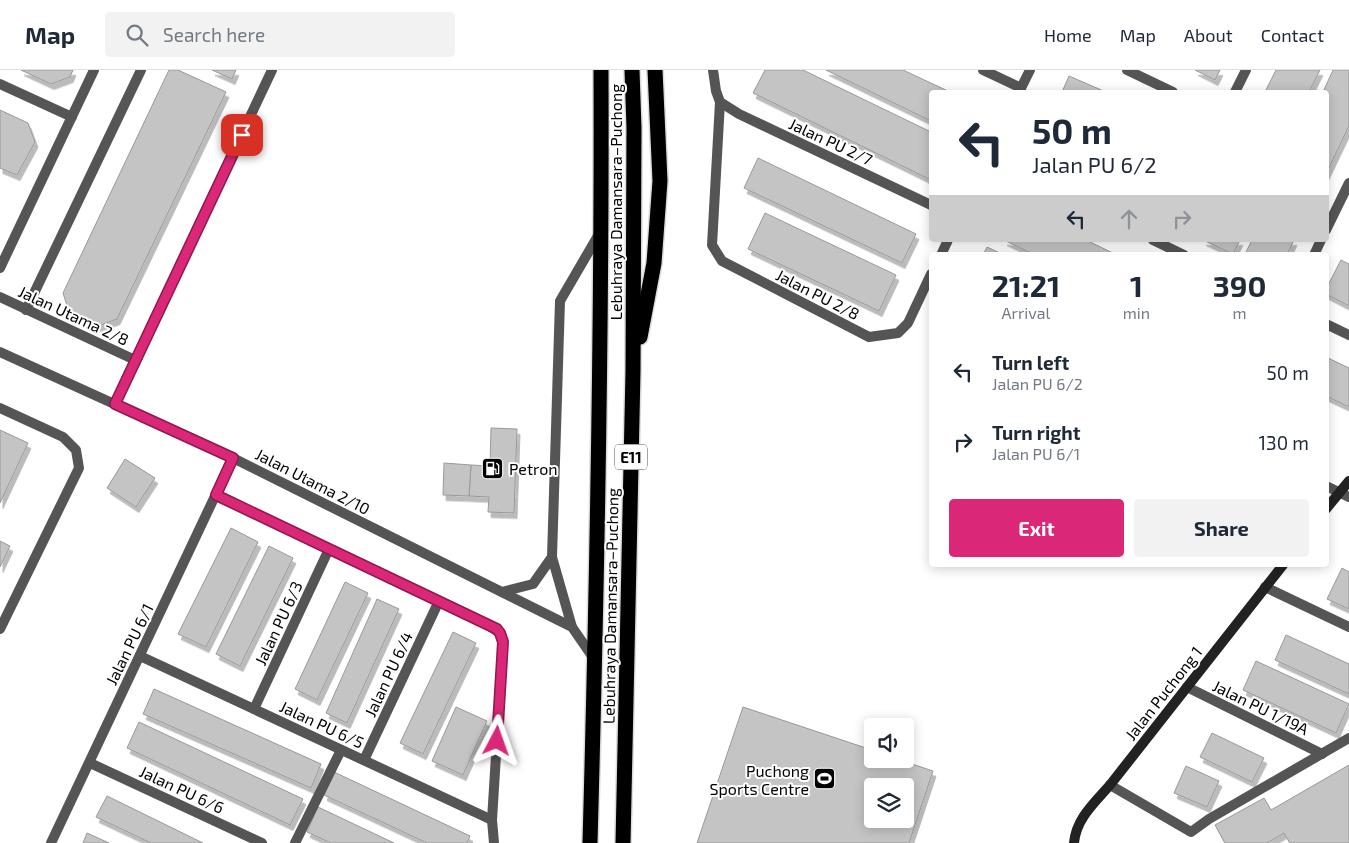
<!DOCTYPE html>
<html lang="en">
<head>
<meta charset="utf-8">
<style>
  body { margin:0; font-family:"Exo 2",sans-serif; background:#f2f2f3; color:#1f2937; height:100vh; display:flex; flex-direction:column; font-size:19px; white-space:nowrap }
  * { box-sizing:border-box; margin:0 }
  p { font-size:16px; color:#747a83 }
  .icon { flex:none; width:28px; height:28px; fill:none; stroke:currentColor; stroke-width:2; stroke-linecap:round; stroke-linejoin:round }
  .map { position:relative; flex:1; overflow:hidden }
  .panel { position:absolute; left:929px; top:182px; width:400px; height:315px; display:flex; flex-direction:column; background:#fff; border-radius:5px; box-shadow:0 2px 12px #0003 }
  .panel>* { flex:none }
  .hud { position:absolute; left:929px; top:20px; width:400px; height:152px; border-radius:5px; box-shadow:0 2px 12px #0003; background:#fff; color:#1f2937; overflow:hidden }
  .fabs { position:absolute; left:864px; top:648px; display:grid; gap:10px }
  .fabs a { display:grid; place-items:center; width:50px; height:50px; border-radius:5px; background:#fff; box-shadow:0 2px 12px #0003; font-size:25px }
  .pin { position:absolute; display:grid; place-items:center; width:42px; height:42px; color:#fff; margin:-21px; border-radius:10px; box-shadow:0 2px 8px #0006 }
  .me { position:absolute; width:55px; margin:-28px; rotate:4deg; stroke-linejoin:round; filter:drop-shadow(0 0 4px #0008) }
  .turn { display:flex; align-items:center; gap:18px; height:105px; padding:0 20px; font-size:22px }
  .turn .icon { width:65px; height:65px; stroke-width:2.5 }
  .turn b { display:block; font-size:35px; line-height:42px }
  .lanes { display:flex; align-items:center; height:48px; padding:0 20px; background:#0003; justify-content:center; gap:25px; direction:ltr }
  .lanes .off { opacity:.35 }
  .eta { display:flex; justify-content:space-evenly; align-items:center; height:85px; text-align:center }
  .eta b { font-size:30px; font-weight:700; line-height:35px }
  .primary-button { display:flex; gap:10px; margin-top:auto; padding:10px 20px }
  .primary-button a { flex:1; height:58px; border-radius:5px; background:#db2777; color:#fff; font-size:20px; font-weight:700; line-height:58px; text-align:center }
  .primary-button a+a { background:#f2f2f3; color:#1f2937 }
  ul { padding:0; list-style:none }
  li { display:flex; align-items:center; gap:15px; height:70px; padding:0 20px }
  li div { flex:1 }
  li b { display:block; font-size:19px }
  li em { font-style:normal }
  header { display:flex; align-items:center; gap:30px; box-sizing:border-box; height:70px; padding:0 25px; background:#fff; border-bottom:1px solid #e0e1e3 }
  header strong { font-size:24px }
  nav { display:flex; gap:28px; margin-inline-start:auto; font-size:18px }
  .search { width:350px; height:45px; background:#f2f2f3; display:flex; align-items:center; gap:12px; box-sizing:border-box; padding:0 18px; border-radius:5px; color:#747a83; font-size:19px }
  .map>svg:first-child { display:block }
  .building { fill:#c4c4c4; stroke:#999; fill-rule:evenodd; filter:url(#shadow) }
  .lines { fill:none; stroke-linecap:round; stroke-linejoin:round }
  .highway-casing { stroke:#dbdbdb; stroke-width:18 }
  .street { stroke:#555; stroke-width:10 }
  .secondary { stroke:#222; stroke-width:10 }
  .highway { stroke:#000; stroke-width:15 }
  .route-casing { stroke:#8e194d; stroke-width:12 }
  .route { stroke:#db2777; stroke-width:9 }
  .labels { text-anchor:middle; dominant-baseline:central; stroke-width:4; stroke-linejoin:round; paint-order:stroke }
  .shield { fill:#fff; stroke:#4c4c4c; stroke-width:1 }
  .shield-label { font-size:15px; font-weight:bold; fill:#000 }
  .street-label { font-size:16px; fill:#000; stroke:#fff }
  .poi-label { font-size:16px; fill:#000; stroke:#fff; text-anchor:start }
</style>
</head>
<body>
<header>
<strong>Map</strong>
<div class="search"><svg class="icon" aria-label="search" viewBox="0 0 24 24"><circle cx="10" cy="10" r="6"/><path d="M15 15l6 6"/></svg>Search here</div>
<nav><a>Home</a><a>Map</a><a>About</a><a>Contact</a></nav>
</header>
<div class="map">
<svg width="1349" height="773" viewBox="0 0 1349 773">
  <defs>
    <filter id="shadow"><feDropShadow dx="3" dy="5.5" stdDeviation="0" flood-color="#0004"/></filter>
  </defs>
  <rect width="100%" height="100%" fill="#fff"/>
  <g class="building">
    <polygon points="21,0 73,0 70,7 51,14"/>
    <polygon points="169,0 178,0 226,22 117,249 98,256 69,242 63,223"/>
    <polygon points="212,0 236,0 232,9"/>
    <polygon points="765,0 803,0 931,62 931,110 753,23"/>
    <polygon points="826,0 903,0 950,22 931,22 931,51"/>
    <polygon points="1195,0 1220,0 1215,10"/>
    <polygon points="1276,0 1320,0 1309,22 1265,22"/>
    <polygon points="1333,0 1349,0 1349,56 1326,104 1326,22 1323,22"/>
    <polygon points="1069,6 1106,22 1062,22"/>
    <polygon points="0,40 28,53 35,72 17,105 0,98"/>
    <polygon points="758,88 916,164 902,193 744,118"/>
    <polygon points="765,143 896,205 879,241 748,179"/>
    <polygon points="1004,170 1086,170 1117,185 1035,185"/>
    <polygon points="1203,170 1240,170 1233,184"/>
    <polygon points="1252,170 1294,170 1287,185 1253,185 1246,182"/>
    <polygon points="987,177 1004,185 983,185"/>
    <polygon points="1341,190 1349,194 1349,236 1326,224 1326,219"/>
    <polygon points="1326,287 1349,298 1349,337 1326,326"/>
    <polygon points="491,358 517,359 514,443 488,442 489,427 469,426 471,395 490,396"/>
    <polygon points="0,360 28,373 0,433"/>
    <polygon points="125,389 155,408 136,437 107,418"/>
    <polygon points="444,393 471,395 469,426 443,425"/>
    <polygon points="231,458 258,472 206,577 178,564"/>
    <polygon points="0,471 10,476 0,497"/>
    <polygon points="269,476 293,488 240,596 216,584"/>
    <polygon points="1342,498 1349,502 1349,539 1327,529"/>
    <polygon points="345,512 368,523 317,630 295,619"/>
    <polygon points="377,529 399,539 347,653 326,643"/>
    <polygon points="453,562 476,573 423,684 400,673"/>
    <polygon points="1286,565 1349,594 1349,624 1275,590"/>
    <polygon points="1256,591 1349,634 1336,663 1243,620"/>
    <polygon points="154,619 321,694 311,718 143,644"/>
    <polygon points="456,637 487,651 463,705 432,691"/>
    <path d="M743,637L872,680V689H897L933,701L909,773H697ZM872,716H905V749H872Z"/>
    <polygon points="139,652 303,729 290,755 127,678"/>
    <polygon points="1212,663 1264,688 1252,712 1200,687"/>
    <polygon points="1349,695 1349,773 1290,773 1284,763 1267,773 1225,773 1215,755 1264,728 1271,740"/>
    <polygon points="1186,696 1219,711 1207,737 1174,723"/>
    <polygon points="334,702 470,766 467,773 427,773 324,725"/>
    <polygon points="107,726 203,773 151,773 96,747"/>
    <polygon points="318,737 394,773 331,773 307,762"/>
    <polygon points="87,763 109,773 83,773"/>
  </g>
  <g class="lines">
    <defs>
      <g id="highway">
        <polyline points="640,267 654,193 660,111 655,0"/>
        <path d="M590,773C597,515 602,258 601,0"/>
        <polyline points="623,773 633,301 634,58 632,0"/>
      </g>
    </defs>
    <use href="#highway" class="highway-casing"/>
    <g class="street">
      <polyline points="713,0 716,21 720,32 712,175 722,191 869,267 898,263 908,253 931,204"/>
      <polyline points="983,0 1021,18"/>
      <polyline points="1127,0 1173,22"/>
      <polyline points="0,14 72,47"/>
      <polyline points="1019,22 1030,0"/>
      <polyline points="1235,22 1246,0"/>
      <polyline points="720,32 739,44 931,135"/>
      <polyline points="1326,160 1349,113"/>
      <polyline points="1153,170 1184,185"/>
      <polyline points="941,185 948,170"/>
      <polyline points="1314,185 1321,170"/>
      <polyline points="0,198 94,0"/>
      <polyline points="0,227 135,290"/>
      <polyline points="26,240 141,0"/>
      <polyline points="1326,254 1349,265"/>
      <polyline points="0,282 233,388 572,557 594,589"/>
      <polyline points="115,334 272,0"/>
      <polyline points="0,338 63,367 76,380 79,398 0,559"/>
      <polyline points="1326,416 1349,427"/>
      <polyline points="216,425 485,553 500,563 503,572 492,750 494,773"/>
      <polyline points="1265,517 1349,557"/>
      <polyline points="502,522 533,514 552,487"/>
      <polyline points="572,557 552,487 560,231 599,164"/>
      <polyline points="140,586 492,750"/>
      <polyline points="1187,617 1322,684"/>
      <polyline points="254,639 329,479"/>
      <polyline points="364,690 439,531"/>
      <polyline points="90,693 262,773"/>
      <polyline points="1110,715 1191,762 1209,749 1349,668"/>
      <polyline points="51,773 233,388"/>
      <polyline points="295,773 341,680"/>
    </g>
    <g class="secondary">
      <polyline points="1326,439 1349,411"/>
      <path d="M1074,773C1076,749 1094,733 1110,715L1283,495"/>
    </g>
    <use href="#highway" class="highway"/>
  </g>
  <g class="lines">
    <defs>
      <polyline id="route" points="242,65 115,334 233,388 216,425 497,559 500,563 503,572 497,671"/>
    </defs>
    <use href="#route" class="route-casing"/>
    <use href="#route" class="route"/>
  </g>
  <defs>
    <symbol id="fuel-square" viewBox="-11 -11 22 22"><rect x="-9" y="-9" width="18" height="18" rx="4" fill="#000" stroke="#fff"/><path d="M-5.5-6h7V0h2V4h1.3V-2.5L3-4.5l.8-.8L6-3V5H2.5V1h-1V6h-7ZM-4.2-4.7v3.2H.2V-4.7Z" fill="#fff"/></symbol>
    <symbol id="stadium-square" viewBox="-11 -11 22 22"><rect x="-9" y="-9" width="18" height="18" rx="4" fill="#000" stroke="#fff"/><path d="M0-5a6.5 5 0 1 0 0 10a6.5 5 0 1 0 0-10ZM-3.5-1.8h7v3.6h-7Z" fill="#fff"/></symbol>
  </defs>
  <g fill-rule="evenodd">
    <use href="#fuel-square" x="480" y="386" width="25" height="25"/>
    <use href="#stadium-square" x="812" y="696" width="25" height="25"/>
  </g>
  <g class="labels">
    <rect class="shield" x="615" y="374.5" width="32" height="25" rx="4"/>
    <g class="shield-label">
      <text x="631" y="387">E11</text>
    </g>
    <g class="street-label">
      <text transform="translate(831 71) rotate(25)">Jalan PU 2/7</text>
      <text transform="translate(615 132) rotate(-90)">Lebuhraya Damansara–Puchong</text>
      <text transform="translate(818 224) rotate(27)">Jalan PU 2/8</text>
      <text transform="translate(74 245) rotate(25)">Jalan Utama 2/8</text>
      <text transform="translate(313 411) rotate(27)">Jalan Utama 2/10</text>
      <text transform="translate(610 536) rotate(-89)">Lebuhraya Damansara–Puchong</text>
      <text transform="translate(278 553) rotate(-65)">Jalan PU 6/3</text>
      <text transform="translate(129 574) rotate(-64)">Jalan PU 6/1</text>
      <text transform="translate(388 604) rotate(-65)">Jalan PU 6/4</text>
      <text transform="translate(1163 623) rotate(-52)">Jalan Puchong 1</text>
      <text transform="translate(1261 637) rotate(26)">Jalan PU 1/19A</text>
      <text transform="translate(322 654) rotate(25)">Jalan PU 6/5</text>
      <text transform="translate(182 719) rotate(25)">Jalan PU 6/6</text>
    </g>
    <g class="poi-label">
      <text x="509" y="398">Petron</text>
      <text x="809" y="700" text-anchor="end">Puchong<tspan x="809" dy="18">Sports Centre</tspan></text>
    </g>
  </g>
</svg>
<div class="fabs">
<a><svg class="icon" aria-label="sound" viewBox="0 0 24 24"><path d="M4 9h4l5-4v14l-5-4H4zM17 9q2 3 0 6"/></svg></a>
<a><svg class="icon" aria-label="layers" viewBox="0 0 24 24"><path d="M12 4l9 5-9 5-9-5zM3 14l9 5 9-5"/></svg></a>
</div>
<div class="pin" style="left:242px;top:65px;background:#d93025"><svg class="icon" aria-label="arrive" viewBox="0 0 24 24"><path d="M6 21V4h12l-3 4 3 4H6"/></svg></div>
<svg class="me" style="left:497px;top:671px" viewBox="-20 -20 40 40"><path d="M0-17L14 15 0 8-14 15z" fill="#db2777" stroke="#fff" stroke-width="4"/></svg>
<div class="hud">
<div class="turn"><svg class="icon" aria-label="left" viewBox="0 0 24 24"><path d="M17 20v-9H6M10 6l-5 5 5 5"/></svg><div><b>50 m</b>Jalan PU 6/2</div></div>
<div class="lanes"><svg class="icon" aria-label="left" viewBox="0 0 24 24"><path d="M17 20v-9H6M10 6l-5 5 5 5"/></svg><svg class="icon off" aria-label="ahead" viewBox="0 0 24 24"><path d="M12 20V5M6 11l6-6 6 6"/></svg><svg class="icon off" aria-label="right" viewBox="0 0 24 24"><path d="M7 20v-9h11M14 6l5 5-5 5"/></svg></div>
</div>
<section class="panel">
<div class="eta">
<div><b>21:21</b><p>Arrival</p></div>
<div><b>1</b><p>min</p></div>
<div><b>390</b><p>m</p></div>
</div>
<ul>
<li><svg class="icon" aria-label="left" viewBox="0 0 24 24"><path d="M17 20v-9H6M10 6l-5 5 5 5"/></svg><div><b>Turn left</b><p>Jalan PU 6/2</p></div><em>50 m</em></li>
<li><svg class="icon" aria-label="right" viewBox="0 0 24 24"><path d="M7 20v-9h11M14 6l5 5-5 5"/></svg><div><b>Turn right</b><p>Jalan PU 6/1</p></div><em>130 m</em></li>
</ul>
<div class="primary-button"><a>Exit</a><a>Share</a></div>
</section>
</div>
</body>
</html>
